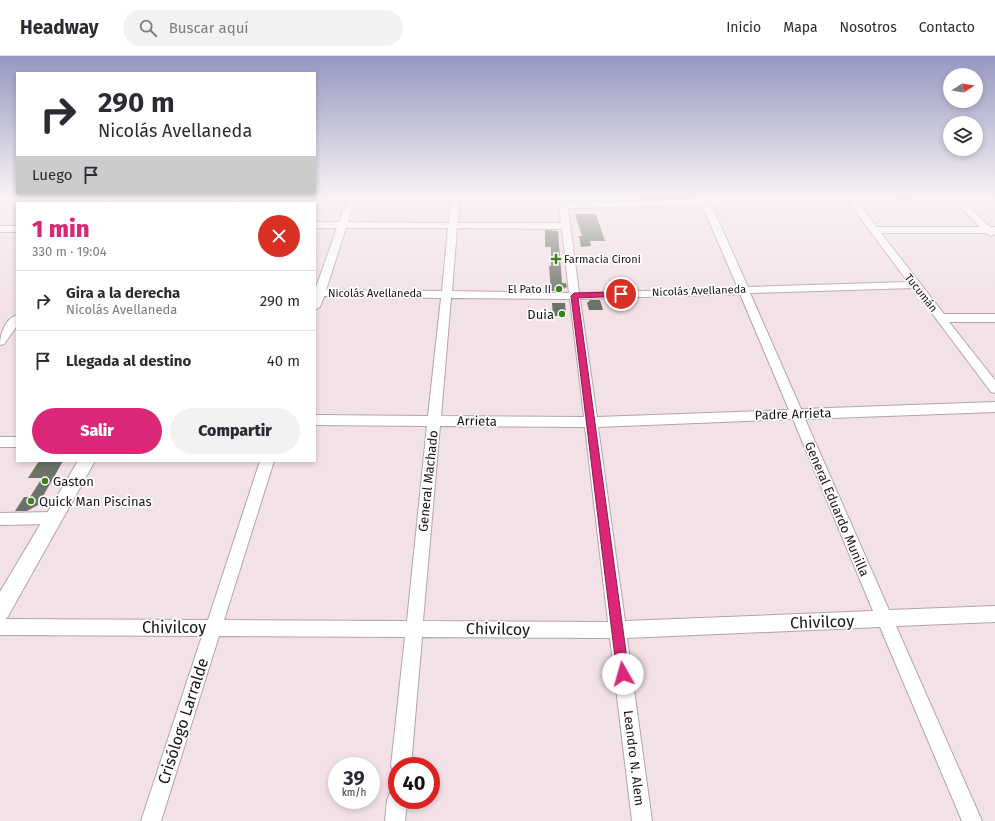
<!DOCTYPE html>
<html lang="es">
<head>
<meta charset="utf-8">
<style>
  body { margin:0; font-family:"Fira Sans",sans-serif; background:#f2f2f3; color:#2b2b33; height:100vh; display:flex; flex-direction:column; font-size:15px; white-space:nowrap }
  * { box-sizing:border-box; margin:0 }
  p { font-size:13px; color:#7c7c81 }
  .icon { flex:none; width:22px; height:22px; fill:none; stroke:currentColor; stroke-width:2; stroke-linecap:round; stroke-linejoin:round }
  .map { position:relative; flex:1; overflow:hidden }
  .details { position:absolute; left:16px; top:146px; width:300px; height:260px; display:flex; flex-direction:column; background:#fff; border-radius:0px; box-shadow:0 2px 6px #0003 }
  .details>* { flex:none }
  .guide { position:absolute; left:16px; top:16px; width:300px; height:122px; border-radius:0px; box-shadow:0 2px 6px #0003; background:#fff; color:#2b2b33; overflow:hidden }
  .needle { width:26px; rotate:78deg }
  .controls { position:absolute; left:943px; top:12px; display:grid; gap:8px }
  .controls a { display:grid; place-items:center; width:40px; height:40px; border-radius:50%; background:#fff; box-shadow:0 2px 6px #0003; font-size:20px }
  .speed { position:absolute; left:328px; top:701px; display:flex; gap:8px; font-size:20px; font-weight:700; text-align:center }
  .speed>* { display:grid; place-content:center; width:52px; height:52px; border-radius:50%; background:#fff; box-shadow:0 2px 6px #0003; line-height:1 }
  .speed small { font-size:10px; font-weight:400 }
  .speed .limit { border:6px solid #d22; background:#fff; color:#111 }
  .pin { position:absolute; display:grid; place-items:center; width:34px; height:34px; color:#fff; margin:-17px; border:2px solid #fff; border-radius:50%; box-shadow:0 1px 4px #0007 }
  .me { position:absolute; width:44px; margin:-22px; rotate:353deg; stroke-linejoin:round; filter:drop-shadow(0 0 3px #0008) }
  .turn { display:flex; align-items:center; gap:14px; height:84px; padding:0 16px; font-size:18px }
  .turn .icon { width:52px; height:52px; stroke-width:2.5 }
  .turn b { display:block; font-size:28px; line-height:34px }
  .then { display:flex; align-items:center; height:38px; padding:0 16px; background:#0003; gap:8px; font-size:15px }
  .round { display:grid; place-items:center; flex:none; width:42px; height:42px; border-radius:21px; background:#f2f2f3 }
  .head { display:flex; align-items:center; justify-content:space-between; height:68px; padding:0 16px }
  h1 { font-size:24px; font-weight:800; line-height:30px; color:#db2777 }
  .primary-button { display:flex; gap:8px; margin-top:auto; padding:8px 16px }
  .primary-button a { flex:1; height:46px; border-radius:24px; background:#db2777; color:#fff; font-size:16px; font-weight:800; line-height:46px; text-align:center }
  .primary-button a+a { background:#f2f2f3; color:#2b2b33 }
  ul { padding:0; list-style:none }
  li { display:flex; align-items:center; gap:12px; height:60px; padding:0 16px; border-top:1px solid #e1e1e2 }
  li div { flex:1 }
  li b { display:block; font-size:15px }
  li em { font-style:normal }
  header { display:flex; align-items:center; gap:24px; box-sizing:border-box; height:56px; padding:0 20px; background:#fff; border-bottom:1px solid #e1e1e2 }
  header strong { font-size:19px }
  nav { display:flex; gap:22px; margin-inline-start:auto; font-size:14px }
  .search { width:280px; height:36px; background:#f2f2f3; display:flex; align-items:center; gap:10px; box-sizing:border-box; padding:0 14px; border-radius:22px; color:#7c7c81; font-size:15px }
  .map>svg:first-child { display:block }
  .building { fill:#6b7368 }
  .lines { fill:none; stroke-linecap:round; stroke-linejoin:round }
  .minor-casing { stroke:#b4a4a8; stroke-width:2 }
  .major-casing { stroke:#b4a4a8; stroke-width:2 }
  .minor { fill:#fff; fill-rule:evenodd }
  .major { fill:#fff; fill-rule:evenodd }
  .route { fill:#db2777; stroke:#8e194d }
  .poi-dot { fill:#408020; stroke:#fff; stroke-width:1.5 }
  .labels { text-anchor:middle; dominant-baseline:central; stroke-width:3.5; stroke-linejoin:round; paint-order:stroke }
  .far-poi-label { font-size:11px; fill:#1a1416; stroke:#fff; text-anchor:start }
  .far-street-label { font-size:11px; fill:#1a1416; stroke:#fff }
  .poi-label { font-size:13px; fill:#1a1416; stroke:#fff; text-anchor:start }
  .street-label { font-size:13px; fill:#1a1416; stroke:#fff }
  .near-street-label { font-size:16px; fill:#1a1416; stroke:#fff }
</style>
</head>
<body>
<header>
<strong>Headway</strong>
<div class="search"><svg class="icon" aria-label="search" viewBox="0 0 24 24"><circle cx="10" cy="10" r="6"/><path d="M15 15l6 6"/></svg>Buscar aquí</div>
<nav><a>Inicio</a><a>Mapa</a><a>Nosotros</a><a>Contacto</a></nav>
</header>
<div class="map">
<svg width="995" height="765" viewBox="0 0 995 765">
  <rect width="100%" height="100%" fill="#f2e1e6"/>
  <g class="building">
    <polygon points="575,158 596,158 605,185 590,185 591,190 581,191 579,180 582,180"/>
    <polygon points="545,174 558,175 562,227 566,227 567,231 559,235 551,235 549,210 551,210 551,191 545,191"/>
    <polygon points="590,244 600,244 603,254 589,254 587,247"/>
    <polygon points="552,247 565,247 566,260 553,260"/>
    <polygon points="39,405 63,405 38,449 27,455 15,455 24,441 30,441 42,422 28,422"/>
  </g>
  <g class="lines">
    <defs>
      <g id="minor">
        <polygon points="0,140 6,140 0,145"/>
        <polygon points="108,140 117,140 112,147 103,147"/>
        <path d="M348,140H356L348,166L449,167L452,140H460L458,167H561L558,140H566L567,147L700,143L699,140H707L709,143L820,140H912L908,143L856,144L877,171H980L950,140H959L990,171H995V178L991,180L986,177H881L944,258H995V266H949L995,324V337L991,336L913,232L750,237L801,353L995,346V356L805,363L889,554L995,550V566L896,570L982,765H962L880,571L627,582L652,765H632L610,582L422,581L411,710H397V718L394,717L391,710L405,581L219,580L161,765H141L202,580L0,579V563L208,564L260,405H274L224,564L407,565L427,370L315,369V359L428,360L441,242L324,240L320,251L315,254V234L337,172H315V166H339ZM847,144L908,226L748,231L711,148ZM702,149L738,232L579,237L568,152ZM346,172H448L442,235L326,234ZM457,172L562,173L569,237L452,235ZM740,238L789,354L597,361L580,243ZM451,242L570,243L584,361L441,360ZM793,363L873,555L625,565L598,371ZM440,370L585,371L608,566L423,565Z"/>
        <rect x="0" y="170" width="17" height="6"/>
        <path d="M17,259V270L4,288L0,289C0,278 5,263 17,259Z"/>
        <rect x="0" y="381" width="17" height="10"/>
        <polygon points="53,456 58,458 60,462 58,466 53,468 0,469 0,457"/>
        <polygon points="397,734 397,744 407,744 405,765 385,765 387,744 390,737"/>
      </g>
      <g id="major">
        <polygon points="236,140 246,140 242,147 232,147"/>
        <polygon points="78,405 95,405 7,562 0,565 0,536"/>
      </g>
    </defs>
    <use href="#minor" class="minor-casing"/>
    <use href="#major" class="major-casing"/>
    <use href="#minor" class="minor"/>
    <use href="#major" class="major"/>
  </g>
  <linearGradient id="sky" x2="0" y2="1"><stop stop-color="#9598c1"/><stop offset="0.57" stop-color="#f9f2f4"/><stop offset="1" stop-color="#f9f2f4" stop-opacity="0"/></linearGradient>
  <rect width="995" height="247" fill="url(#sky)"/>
  <polygon class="route" points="621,236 623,236 623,240 578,242 629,618 627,622 623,624 618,622 617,618 571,240 574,237"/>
  <g class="poi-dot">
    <path d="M554 197h4v4h4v4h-4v4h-4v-4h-4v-4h4z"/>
    <circle cx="559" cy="233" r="4"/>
    <circle cx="562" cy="258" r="4"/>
    <circle cx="45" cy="425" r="4"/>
    <circle cx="31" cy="445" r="4"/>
  </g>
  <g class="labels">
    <g class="far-poi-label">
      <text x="564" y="203">Farmacia Cironi</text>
      <text x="551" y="233" text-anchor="end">El Pato II</text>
    </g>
    <g class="far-street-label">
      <text transform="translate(699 235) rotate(-2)">Nicolás Avellaneda</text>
      <text x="375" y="237">Nicolás Avellaneda</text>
      <text transform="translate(921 237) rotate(52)">Tucumán</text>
    </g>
    <g class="poi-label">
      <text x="554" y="258" text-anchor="end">Duia</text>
      <text x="53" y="425">Gaston</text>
      <text x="39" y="445">Quick Man Piscinas</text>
    </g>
    <g class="street-label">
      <text transform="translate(793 358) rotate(-2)">Padre Arrieta</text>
      <text transform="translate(477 365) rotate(1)">Arrieta</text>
      <text transform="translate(428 425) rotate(-84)">General Machado</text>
      <text transform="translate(837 453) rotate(67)">General Eduardo Munilla</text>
      <text transform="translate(634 702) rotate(83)">Leandro N. Alem</text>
    </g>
    <g class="near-street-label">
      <text transform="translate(822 566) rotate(-2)">Chivilcoy</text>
      <text x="174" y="571">Chivilcoy</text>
      <text transform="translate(498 573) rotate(1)">Chivilcoy</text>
      <text transform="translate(183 665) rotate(-72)">Crisólogo Larralde</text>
    </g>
  </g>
</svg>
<div class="controls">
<a><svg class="needle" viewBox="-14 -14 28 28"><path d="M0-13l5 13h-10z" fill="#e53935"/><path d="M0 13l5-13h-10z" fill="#7c7c81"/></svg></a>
<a><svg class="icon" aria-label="layers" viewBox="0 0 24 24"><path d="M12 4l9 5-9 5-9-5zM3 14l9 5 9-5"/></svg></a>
</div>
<div class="speed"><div>39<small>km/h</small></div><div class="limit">40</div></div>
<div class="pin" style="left:621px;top:238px;background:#d93025"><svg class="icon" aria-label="arrive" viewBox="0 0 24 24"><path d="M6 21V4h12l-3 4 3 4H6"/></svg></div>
<svg class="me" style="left:623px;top:618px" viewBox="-20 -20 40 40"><circle r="19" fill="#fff"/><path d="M0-13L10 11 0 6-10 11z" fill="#db2777"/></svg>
<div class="guide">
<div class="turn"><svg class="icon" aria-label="right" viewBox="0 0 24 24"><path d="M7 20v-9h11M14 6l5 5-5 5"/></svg><div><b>290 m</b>Nicolás Avellaneda</div></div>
<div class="then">Luego<svg class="icon" aria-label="arrive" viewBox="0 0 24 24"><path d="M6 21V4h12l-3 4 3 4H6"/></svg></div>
</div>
<section class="details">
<div class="head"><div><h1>1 min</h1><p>330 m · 19:04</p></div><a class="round" style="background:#d93025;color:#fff"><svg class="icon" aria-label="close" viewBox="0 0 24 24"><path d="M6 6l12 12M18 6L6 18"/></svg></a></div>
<ul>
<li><svg class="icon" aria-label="right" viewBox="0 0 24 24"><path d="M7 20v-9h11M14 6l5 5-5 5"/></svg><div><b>Gira a la derecha</b><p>Nicolás Avellaneda</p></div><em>290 m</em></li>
<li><svg class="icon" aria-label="arrive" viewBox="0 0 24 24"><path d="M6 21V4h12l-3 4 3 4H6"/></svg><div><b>Llegada al destino</b></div><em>40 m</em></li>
</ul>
<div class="primary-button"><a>Salir</a><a>Compartir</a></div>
</section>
</div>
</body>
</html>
